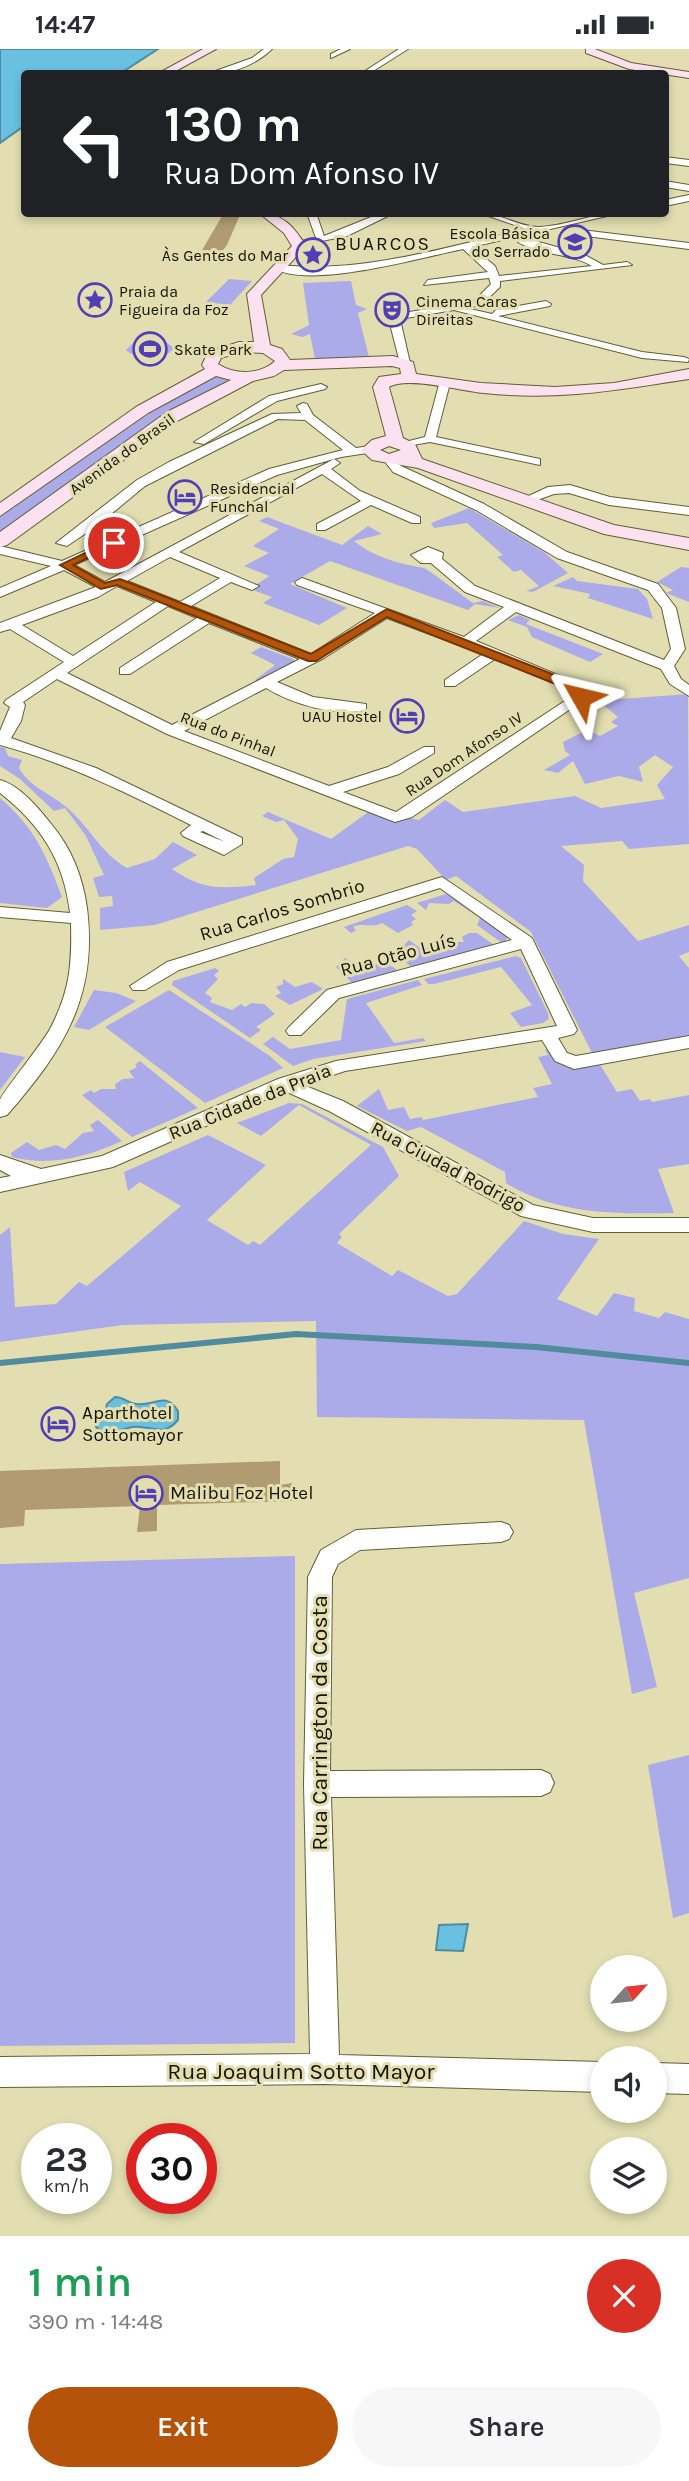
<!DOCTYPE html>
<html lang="en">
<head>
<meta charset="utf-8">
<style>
  body { margin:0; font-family:Karla,sans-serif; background:#f7f7f7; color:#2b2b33; height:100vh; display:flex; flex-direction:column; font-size:26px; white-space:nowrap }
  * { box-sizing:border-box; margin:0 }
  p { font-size:23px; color:#7c7c81 }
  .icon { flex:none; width:38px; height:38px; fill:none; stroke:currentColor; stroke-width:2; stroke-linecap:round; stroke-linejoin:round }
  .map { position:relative; height:2187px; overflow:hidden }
  .panel { display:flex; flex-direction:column; background:#fff; flex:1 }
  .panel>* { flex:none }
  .hud { position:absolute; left:21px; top:21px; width:648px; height:147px; border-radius:7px; box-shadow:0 4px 10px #0003; background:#202124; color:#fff; overflow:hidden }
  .needle { width:46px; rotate:63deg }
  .controls { position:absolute; left:590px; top:1906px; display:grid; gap:14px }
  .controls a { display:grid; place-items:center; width:77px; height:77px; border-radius:50%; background:#fff; box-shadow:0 4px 10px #0003; font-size:35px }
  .speed { position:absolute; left:21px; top:2074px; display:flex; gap:14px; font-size:35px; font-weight:700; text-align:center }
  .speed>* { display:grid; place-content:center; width:91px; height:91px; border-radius:50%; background:#fff; box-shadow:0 4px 10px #0003; line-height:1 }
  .speed small { font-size:18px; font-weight:400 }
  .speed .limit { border:10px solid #d22; background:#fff; color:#111 }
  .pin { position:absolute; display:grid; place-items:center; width:60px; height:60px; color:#fff; margin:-30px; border:4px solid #fff; border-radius:50%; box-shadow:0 2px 7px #0007 }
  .me { position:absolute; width:77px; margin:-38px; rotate:307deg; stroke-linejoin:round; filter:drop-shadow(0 0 5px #0008) }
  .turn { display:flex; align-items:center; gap:24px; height:147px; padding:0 28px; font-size:32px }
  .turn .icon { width:91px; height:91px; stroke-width:2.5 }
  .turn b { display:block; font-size:49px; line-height:60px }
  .round { display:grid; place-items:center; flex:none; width:74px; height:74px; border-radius:37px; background:#f7f7f7 }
  .head { display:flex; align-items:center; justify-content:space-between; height:119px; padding:0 28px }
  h1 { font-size:42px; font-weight:600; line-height:52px; color:#1e9e55 }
  .primary-button { display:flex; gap:14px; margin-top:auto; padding:14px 28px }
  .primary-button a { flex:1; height:80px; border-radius:42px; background:#b45309; color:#fff; font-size:28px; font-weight:600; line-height:80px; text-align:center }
  .primary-button a+a { background:#f7f7f7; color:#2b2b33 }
  .status { display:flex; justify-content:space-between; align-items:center; height:49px; padding:0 35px; background:#fff; direction:ltr }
  .status svg { height:19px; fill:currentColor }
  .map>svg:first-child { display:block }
  .green { fill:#acabea }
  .water { fill:#69c0e0; stroke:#508c9e; stroke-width:2 }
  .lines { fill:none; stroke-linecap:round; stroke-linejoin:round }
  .stream { stroke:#508c9e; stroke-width:6 }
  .building { fill:#b09b73 }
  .street-casing { stroke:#625e35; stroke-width:2 }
  .secondary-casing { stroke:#625e35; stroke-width:2 }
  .street { fill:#fff; fill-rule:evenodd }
  .secondary { fill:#fce1f1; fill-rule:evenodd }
  .route { fill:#b45309; stroke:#753606; stroke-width:2 }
  .labels { text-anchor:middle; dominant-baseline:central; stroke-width:6; stroke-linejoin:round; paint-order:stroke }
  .far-poi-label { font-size:16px; fill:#151304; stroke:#e2deb1; text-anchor:start }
  .far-street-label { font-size:16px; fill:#151304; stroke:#e2deb1 }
  .far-quarter-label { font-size:19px; letter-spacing:2px; fill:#151304; stroke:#e2deb1 }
  .street-label { font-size:19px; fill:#151304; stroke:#e2deb1 }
  .poi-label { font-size:19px; fill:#151304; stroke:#e2deb1; text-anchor:start }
  .near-street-label { font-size:23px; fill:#151304; stroke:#e2deb1 }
</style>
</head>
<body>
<div class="status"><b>14:47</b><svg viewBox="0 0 49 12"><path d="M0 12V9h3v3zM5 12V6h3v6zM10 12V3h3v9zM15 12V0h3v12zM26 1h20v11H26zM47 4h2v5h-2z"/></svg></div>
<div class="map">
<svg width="689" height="2187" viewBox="0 0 689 2187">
  <rect width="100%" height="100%" fill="#e2deb1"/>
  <g class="green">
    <polygon points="229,230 252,232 230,256 206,253"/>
    <polygon points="351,232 356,256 367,260 358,264 369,308 315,310 310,285 302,288 291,285 309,276 303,234"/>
    <path d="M148,290L163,291L174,299C164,312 138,312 126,301L134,293Z"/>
    <polygon points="213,326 230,330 154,375 0,487 0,468 132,375"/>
    <polygon points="469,459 544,503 568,524 533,543 526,542 539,537 521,521 514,523 497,508 503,506 467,474 434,479 431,474"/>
    <path d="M267,468L342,496L368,477L382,485L354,492C373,508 400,515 424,519C428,520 465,549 473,554L483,552L500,559L475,555L468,561L330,512L290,535L347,559L319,576L263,554L272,548L250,540L269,527L244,517L269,504L253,497L279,480L259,472Z"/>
    <polygon points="681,518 689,519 689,553 666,544 673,541 657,533"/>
    <polygon points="573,528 577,532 638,540 647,550 653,570 588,549 590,545 553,537"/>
    <polygon points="519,566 530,571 526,575 603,605 590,613 532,588 527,578 508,571"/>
    <polygon points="261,598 293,610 295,613 261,633 255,631 275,616 251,604"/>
    <path d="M688,645L689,795L629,800L622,792L561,797L584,816L583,832L638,892L689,876V903L679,907L689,919V987L592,1004L531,883L456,827L446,831L417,800L408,797L155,876L100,881V859L113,857L112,847L99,848L93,829L104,826L86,787L65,759L54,762L20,730L0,717V698L5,699L8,707L22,711L19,719C29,737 49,744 65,757C88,775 101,805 127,819L155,810L173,793L197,806L172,820C202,841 221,840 256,836L254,829L283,810L294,808L298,790L284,771L276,773L262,767L268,763L331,790L371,761L419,771L445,751L463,763L575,747L601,759L665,750L657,736L673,718L655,706L639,718L643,733L619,727L585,735L573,712L558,724L544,721L570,706L565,702L563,693L587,681L600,687L618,677L611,673L618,668L602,655L607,651Z"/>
    <path d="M0,749C35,779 46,806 62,848L47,859L0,854Z"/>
    <polygon points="446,845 466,855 507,888 506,892 502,894 477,876 480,869 454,852 449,855 429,854 426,861 417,854"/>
    <path d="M407,856L417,862L411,866L416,870L411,873L413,876L398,884L382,874C373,880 362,873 353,878L356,881L351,884L344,878Z"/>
    <polygon points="469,884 477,884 494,896 411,918 400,908 406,906 400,900 409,891 423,901 439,893 464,893 462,888"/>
    <polygon points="516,907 521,909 548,964 549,970 543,974 521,978 510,964 532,956 501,918 434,935 428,935 424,930"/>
    <path d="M345,909L359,921C369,915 387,912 397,921L352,934L336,918Z"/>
    <polygon points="215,919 219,922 214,926 218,930 205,944 212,949 210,953 232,961 241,955 245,958 251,954 264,955 275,965 256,978 261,981 250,989 172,936 173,932"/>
    <polygon points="283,930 295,938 312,933 323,940 290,956 275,947 281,944 276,938 283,935"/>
    <polygon points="418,931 422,936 366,954 394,994 423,989 426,992 313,1010 293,1017 263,995 273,988 290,1000 341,991 347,950"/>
    <polygon points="94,941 116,944 136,952 89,981 74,978"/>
    <polygon points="169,941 270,1007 283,1019 205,1054 105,978"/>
    <path d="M552,999L599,1014L617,1043L632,1040L640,1052L650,1050L652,1053L689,1046V1115L658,1120L674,1164C616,1165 557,1166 506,1134L505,1123L421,1078L407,1082L357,1057L379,1040L388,1061L404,1058L410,1070L421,1068L423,1071L538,1048L533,1039L552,1035L538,1008L548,1006L545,1001Z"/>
    <polygon points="0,1003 25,1008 0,1041"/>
    <polygon points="140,1012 198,1059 132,1088 82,1046 91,1041 94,1044 101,1040 116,1040 115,1035 123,1030 134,1029 129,1022 137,1018 135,1016"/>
    <polygon points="289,1054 302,1055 383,1098 399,1127 339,1185 342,1188 337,1194 392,1227 398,1221 448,1247 457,1245 524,1172 563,1185 599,1190 557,1250 597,1267 614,1244 635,1249 634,1262 659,1269 665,1263 689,1270 689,1529 634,1544 657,1638 632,1645 584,1371 317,1368 316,1272 123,1276 0,1293 0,1186 10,1178 15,1258 56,1255 79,1233 87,1237 181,1157 140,1133 128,1142 124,1123 208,1086 266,1116 207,1171 248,1196 253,1192 260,1196 371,1096 299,1056 261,1087 237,1074"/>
    <path d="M98,1071L122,1092C86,1108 51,1118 12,1108L11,1104L27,1093L39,1101L56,1096L65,1100L83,1084L94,1082L90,1076Z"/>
    <polygon points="295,1507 295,1994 0,1997 0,1515"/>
    <polygon points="689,1706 689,1864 673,1869 648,1716"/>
  </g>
  <g class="water">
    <polygon points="0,0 158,0 121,24 24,24 24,77 0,94"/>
    <path d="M115,1348C124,1348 127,1354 136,1355C154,1358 165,1341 178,1362V1371C162,1390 150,1375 132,1378C122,1380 114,1384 105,1386L96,1378V1373L105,1366L107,1355Z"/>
    <polygon points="468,1875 463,1902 436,1901 439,1876"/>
  </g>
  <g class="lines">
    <polyline class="stream" points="0,1314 296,1285 536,1298 689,1314"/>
  </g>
  <g class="building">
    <polygon points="222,167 239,168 227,196 217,209 198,208"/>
    <polygon points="280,1412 280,1436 292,1434 292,1452 157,1456 157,1482 137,1483 140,1457 25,1461 24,1477 0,1479 0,1422"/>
  </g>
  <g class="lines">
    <defs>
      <g id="street">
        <path d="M264,0H272C257,15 231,26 210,24L252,9Z"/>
        <polygon points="341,0 350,0 331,9 331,5"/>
        <polygon points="399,0 408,0 370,24 362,24"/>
        <polygon points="665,108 689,111 689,117 665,114"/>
        <polygon points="665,132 689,136 689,142 665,138"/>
        <polygon points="689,146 689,152 665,157 665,151"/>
        <polygon points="307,164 316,164 324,187 381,164 394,164 347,187 296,197 296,193 316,189"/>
        <path d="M480,164C500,164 519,178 539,178C566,177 592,164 620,164L472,198L495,217L499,227L592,217C569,203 537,207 515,191L520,188L583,205L603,216L627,213L632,216L500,232V238L481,256L466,259L492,265L496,261L546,252L551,255L550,257L498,267L642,303L684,308L689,310L688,313L642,309L454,261L400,270L410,314L405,317L400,314L389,271L392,266L474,252L491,235L489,229L424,236L428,231L488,223L463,200C423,208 308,241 274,219L279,216C362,225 445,198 526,180Z"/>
        <polygon points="565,179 689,194 689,200 562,184"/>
        <polygon points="440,332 450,334 436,388 540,410 540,416 430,393 401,398 401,394 425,388"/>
        <polygon points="321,335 327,338 325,340 277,352 204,395 194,393 269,347"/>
        <path d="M303,354L307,355L313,366L356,399L370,397L376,401L374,403L341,408L277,426L74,516L105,533L334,410L340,414L331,420L360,442L420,468V474H412L371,456L325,481H317V475L361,452L322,425L179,503L259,537L252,541L231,533L191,557L311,605L375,564L297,536L295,533L302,529L464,588L504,558L465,543L431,514H421L411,506L428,498L443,504L442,510L475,537L664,611L671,600L662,559L648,541L557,509L476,461L393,423L383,410L389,406L401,417L484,455L567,503L658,535L676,559L685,600L674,617L681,630L689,636V647L670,635L661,620L516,563L476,592L587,638L588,648L412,768L395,773L167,685L57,630L23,653L25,656L21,672L11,689L96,719L242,789V795L224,806L183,787L181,784L191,776C129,745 67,714 0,696V682L10,658L4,654L6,651L64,613L10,580L0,583V574L96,538L64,521L0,548V539L51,517L0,505V497L62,512L269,420L343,401L305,371L278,370L145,437L98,476L67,497L56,494L137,431L169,413L272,365L301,364L297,357ZM170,508L220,529L180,553L127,532ZM117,537L156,553L73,607L22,576L98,548ZM168,557L197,569L120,619V625H130L209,574L300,610L172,676L67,624ZM387,569L483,605L445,631V637H455L495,610L575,643L574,646L396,763L343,743L399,725L434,704V698H424L388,718L329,737L184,682L266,639C292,655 336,668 366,661V655L313,648L277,633L324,609ZM203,782L225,793L200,783Z"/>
        <polygon points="570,436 610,448 689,458 689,466 609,456 569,444 554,445 526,455 520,451 548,438"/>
        <path d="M0,731C20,736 40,761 52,776C72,800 83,829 87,859C98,947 64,1001 7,1066L0,1068C0,1063 0,1056 0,1051C2,1044 42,995 50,980C70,942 72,916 71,874L0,868V858L70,864C64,812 41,776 0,744Z"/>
        <polygon points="442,828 532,889 577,981 574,985 558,989 567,1004 576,1007 689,987 689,999 574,1020 555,1012 542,991 345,1022 303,1036 343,1052 533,1156 593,1169 689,1169 689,1183 593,1183 521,1167 329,1062 285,1042 113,1118 0,1143 0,1129 11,1127 0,1121 0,1106 41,1120 102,1107 278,1030 336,1012 557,977 521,900 339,949 301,986 289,986 286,982 289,978 327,941 512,891 440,839 179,921 145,941 133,941 130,937 167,913"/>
        <polygon points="501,1473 509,1476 513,1483 509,1490 501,1493 360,1501 338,1515 332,1528 330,1722 541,1721 550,1725 554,1734 550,1743 541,1747 331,1748 339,2006 602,2013 602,2043 325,2035 0,2038 0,2008 310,2005 304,1735 308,1528 321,1501 356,1481"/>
        <polygon points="654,2014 689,2015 689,2045 654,2044"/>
      </g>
      <g id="secondary">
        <polygon points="203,0 216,0 172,24 159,24"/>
        <polygon points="586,0 595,0 631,14 689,23 689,29 629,20 586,4"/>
        <path d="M259,164C283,164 294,178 306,197L261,246L270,296L282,300L290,311L393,307L413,313L416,325L481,334L555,338L614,334L689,320V330C616,341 560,352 484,344C461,342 407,327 389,338L403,389L415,395L422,410L614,476L689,489V501L604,485L418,419L372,411L361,401L372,391L386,387L373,338L379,328L401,325L400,319L392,317L284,321L274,327L253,332L179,371L7,496L0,498V483L167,363L231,331L216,327L148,364L0,467V454L136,358L205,320L202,316L208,303L239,293H254L247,245L292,197L284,184ZM240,303L263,304L275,312C260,326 235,326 218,315L221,309ZM389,397L401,401L389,405L380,401Z"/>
      </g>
    </defs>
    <use href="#street" class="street-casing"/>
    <use href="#secondary" class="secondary-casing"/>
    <use href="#street" class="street"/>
    <use href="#secondary" class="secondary"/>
  </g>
  <polygon class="route" points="110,492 119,494 73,516 105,534 120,530 311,605 387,560 575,634 586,639 587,648 576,651 576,643 566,639 387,568 316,612 308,612 117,536 101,540 60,516"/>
  <defs>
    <symbol id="school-ring" viewBox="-11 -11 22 22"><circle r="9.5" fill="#e2deb1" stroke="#513db5" stroke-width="1.5"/><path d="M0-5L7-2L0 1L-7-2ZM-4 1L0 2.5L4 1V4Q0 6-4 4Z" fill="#513db5"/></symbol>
    <symbol id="sight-ring" viewBox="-11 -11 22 22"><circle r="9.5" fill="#e2deb1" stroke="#513db5" stroke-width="1.5"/><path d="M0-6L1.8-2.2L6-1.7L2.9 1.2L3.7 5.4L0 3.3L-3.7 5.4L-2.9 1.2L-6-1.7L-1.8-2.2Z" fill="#513db5"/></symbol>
    <symbol id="theatre-ring" viewBox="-11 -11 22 22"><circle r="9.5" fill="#e2deb1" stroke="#513db5" stroke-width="1.5"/><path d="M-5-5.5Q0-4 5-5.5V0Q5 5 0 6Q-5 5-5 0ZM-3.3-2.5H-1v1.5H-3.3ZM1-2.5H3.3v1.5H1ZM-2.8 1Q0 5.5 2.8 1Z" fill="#513db5"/></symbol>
    <symbol id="stadium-ring" viewBox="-11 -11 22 22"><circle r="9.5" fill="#e2deb1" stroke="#513db5" stroke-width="1.5"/><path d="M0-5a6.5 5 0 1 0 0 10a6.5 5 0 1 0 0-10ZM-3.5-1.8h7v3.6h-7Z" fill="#513db5"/></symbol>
    <symbol id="hotel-ring" viewBox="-11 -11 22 22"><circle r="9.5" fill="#e2deb1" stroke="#513db5" stroke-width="1.5"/><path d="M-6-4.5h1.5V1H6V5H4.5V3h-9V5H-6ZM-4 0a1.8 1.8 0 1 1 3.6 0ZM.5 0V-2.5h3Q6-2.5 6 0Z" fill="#513db5"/></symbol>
  </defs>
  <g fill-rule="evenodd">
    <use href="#school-ring" x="556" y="174" width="38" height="38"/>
    <use href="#sight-ring" x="294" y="187" width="38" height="38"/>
    <use href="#sight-ring" x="76" y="232" width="38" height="38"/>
    <use href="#theatre-ring" x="373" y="242" width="38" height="38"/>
    <use href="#stadium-ring" x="131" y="281" width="38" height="38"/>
    <use href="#hotel-ring" x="166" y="429" width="38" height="38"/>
    <use href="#hotel-ring" x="388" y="648" width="38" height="38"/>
    <use href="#hotel-ring" x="39" y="1356" width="38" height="38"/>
    <use href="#hotel-ring" x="127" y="1425" width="38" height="38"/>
  </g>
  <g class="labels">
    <g class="far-poi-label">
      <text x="550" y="184" text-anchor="end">Escola Básica<tspan x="550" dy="18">do Serrado</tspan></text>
      <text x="288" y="206" text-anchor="end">Às Gentes do Mar</text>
      <text x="119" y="242">Praia da<tspan x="119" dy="18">Figueira da Foz</tspan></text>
      <text x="416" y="252">Cinema Caras<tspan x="416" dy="18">Direitas</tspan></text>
      <text x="174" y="300">Skate Park</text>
      <text x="210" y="439">Residencial<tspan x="210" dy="18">Funchal</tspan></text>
      <text x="382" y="667" text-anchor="end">UAU Hostel</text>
    </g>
    <g class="far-street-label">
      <text transform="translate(122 405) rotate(-36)">Avenida do Brasil</text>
      <text transform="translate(228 685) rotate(21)">Rua do Pinhal</text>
      <text transform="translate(464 705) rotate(-34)">Rua Dom Afonso IV</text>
    </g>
    <g class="far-quarter-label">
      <text x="383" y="195">BUARCOS</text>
    </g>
    <g class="street-label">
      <text transform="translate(282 861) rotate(-17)">Rua Carlos Sombrio</text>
      <text transform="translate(398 906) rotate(-15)">Rua Otão Luís</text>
      <text transform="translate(250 1053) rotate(-22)">Rua Cidade da Praia</text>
      <text transform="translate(448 1118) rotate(28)">Rua Ciudad Rodrigo</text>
    </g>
    <g class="poi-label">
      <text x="82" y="1364">Aparthotel<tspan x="82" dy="22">Sottomayor</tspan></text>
      <text x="170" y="1444">Malibu Foz Hotel</text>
    </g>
    <g class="near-street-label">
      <text transform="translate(319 1674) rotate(-90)">Rua Carrington da Costa</text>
      <text x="301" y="2022">Rua Joaquim Sotto Mayor</text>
    </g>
  </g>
</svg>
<div class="controls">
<a><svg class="needle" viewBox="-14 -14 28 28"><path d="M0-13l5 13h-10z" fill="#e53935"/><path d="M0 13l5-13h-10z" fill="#7c7c81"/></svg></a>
<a><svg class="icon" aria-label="sound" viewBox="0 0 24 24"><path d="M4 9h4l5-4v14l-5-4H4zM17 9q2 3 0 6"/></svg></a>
<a><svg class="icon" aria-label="layers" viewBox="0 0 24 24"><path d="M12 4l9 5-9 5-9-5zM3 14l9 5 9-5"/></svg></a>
</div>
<div class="speed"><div>23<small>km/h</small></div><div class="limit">30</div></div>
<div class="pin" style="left:114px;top:494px;background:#d93025"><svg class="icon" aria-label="arrive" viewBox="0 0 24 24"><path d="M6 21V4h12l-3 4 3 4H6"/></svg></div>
<svg class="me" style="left:581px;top:648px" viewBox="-20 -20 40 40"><path d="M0-17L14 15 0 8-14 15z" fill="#b45309" stroke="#fff" stroke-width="4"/></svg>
<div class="hud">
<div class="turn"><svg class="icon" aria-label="left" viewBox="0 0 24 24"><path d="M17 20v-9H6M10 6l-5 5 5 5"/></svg><div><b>130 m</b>Rua Dom Afonso IV</div></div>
</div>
</div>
<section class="panel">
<div class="head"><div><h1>1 min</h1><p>390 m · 14:48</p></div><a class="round" style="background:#d93025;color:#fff"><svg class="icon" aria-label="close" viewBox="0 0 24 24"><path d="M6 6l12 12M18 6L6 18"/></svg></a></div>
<div class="primary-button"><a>Exit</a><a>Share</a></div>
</section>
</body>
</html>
